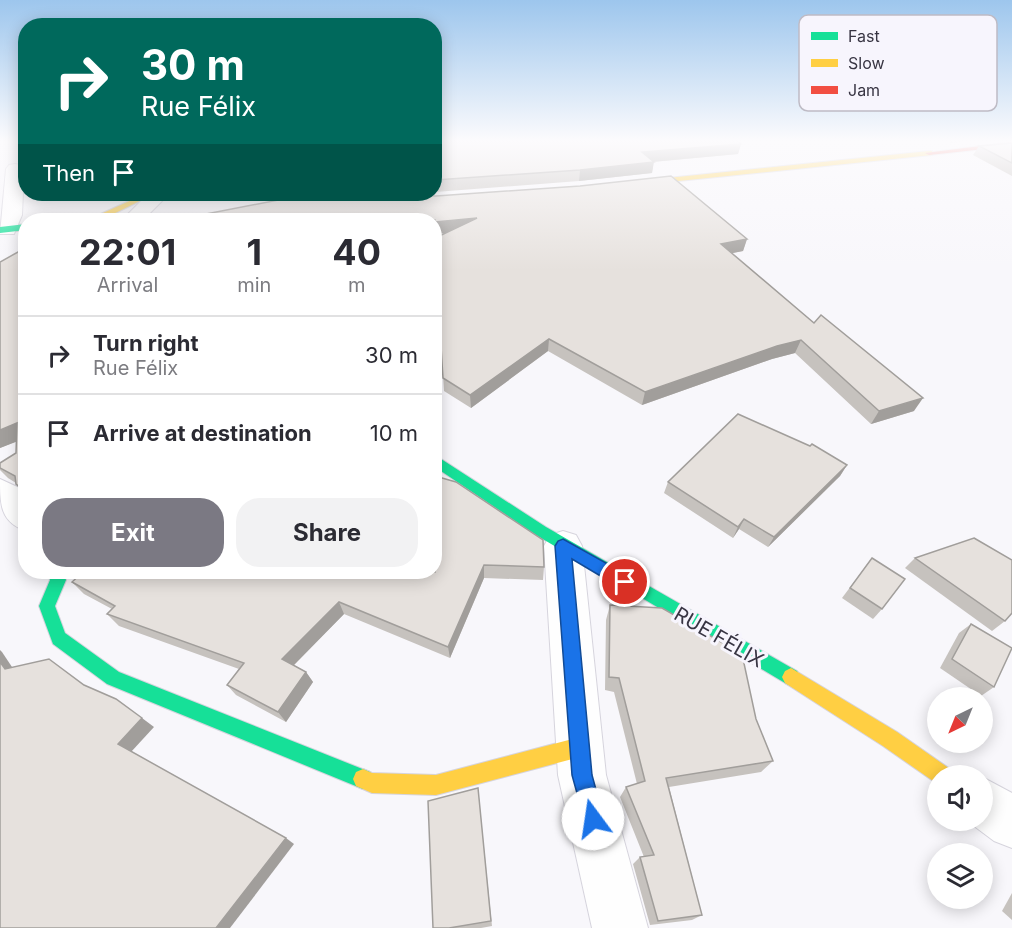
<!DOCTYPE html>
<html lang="en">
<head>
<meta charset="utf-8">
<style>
  body { margin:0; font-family:Inter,sans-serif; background:#f2f2f3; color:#2b2b33; height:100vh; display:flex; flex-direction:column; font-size:22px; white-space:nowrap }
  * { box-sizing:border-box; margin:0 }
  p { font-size:20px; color:#7c7c81 }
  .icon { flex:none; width:33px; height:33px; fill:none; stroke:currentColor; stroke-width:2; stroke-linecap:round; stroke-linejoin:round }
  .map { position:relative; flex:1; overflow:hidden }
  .sheet { position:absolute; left:18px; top:213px; width:424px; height:366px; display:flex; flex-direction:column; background:#fff; border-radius:24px; box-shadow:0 3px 15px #0003 }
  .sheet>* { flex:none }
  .top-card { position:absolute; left:18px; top:18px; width:424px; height:183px; border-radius:24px; box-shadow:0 3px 15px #0003; background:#00695c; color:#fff; overflow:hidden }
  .needle { width:39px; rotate:223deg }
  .tools { position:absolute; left:927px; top:687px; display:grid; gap:12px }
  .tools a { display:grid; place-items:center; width:66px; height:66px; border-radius:50%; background:#fff; box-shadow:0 3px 15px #0003; font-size:30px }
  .pin { position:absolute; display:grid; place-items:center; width:51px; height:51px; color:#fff; margin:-26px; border:3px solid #fff; border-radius:50%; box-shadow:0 2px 6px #0007 }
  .me { position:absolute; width:66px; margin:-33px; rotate:346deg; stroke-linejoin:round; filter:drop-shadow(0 0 4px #0008) }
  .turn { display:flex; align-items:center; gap:21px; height:126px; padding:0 24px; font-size:27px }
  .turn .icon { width:78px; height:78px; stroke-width:2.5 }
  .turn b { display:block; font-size:42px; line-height:51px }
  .then { display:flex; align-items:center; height:57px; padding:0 24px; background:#0003; gap:12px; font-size:22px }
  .eta { display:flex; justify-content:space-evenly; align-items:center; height:102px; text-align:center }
  .eta b { font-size:36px; font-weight:700; line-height:42px }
  .button { display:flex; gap:12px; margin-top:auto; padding:12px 24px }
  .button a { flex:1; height:69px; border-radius:24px; background:#7b7983; color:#fff; font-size:24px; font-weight:700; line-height:69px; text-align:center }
  .button a+a { background:#f2f2f3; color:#2b2b33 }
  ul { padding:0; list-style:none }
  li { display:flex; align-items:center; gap:18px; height:78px; padding:0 24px; border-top:2px solid #e1e1e2 }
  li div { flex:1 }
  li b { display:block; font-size:22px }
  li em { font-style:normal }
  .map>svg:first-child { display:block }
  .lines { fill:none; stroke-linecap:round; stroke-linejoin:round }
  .street-casing { stroke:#d6d4dd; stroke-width:2 }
  .fast-casing { stroke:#d6d4dd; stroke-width:2 }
  .slow-casing { stroke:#d6d4dd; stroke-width:2 }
  .jam-casing { stroke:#d6d4dd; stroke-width:2 }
  .street { fill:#fefefe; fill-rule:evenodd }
  .fast { fill:#16e098; fill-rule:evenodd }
  .slow { fill:#ffcf43; fill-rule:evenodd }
  .jam { fill:#f24e42; fill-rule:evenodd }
  .wall { fill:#c6c2be }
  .shaded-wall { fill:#a19e9b }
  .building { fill:#e6e1dd; stroke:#a19e9b; stroke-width:1.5 }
  .route { fill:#1a73e8; stroke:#114b97; stroke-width:1.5 }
  .labels { text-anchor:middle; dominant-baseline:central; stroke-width:6; stroke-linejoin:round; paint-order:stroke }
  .near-street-label { font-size:20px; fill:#383543; stroke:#f7f5fd }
  .key { fill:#f7f5fd; stroke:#bebbc5; stroke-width:1.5 }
  .key-label { font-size:16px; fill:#383543 }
</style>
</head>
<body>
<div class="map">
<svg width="1012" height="928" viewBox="0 0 1012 928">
  <rect width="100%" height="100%" fill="#f8f7fb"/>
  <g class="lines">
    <defs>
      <g id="street">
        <polygon points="15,164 21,165 24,169 22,215 14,234 0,234 6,169 9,165"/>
        <polygon points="148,194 169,194 143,220 122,220"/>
        <path d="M0,479L26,491V531C0,522 0,504 0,479Z"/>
        <polygon points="563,531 576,535 582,546 606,775 648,928 592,928 558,775 544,546 550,535"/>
        <polygon points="982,777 1012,793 1012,848 994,841 966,820 982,820"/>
      </g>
      <g id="fast">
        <polygon points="26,224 26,230 0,233 0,227"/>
        <polygon points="435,455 546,527 797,671 800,677 797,683 791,686 785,683 536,535 435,467"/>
        <polygon points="47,572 63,572 66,580 55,606 65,633 119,672 370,772 373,779 370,786 363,789 107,684 53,644 39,606 50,580"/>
      </g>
      <g id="slow">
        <polygon points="929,151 932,151 932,155 629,186 625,184 629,182"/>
        <polygon points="145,194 154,194 101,220 82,220 94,217"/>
        <polygon points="791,668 897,732 950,769 953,776 938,776 936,783 883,746 785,683 782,677 785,671"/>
        <polygon points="580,737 587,740 590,747 587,754 580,757 436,795 372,793 356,786 353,779 356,772 363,769 372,773 436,775"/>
      </g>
      <polygon id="jam" points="1012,142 1012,146 929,155 925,153"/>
    </defs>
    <use href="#street" class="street-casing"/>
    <use href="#fast" class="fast-casing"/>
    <use href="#slow" class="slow-casing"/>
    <use href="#jam" class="jam-casing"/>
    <use href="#street" class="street"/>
    <use href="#fast" class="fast"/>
    <use href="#slow" class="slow"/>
    <use href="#jam" class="jam"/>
  </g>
  <g class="wall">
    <polygon points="435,141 741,144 738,154 653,162 652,173 579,181 435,192"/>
    <polygon points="1012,143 1012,176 973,155 979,146"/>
    <polygon points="435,220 747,239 743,251 732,253 914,411 871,424 795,353 772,359 642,405 548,351 471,408 444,391 441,343 435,340 435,238 445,233 435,234"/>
    <polygon points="26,250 26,494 16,483 8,478 0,470 0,463 16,453 17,441 0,448"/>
    <polygon points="847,465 840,476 768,547 739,529 733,538 664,493 668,482"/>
    <polygon points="435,476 544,567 543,580 484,578 450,658 344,614 294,665 306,672 313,682 286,722 236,695 227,685 239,669 119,626 107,614 112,609 84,594 72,582 435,572"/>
    <polygon points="872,558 882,609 873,619 842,598"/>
    <polygon points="915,558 1005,621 992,631 905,568"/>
    <polygon points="610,605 756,719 773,761 761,772 669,787 702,915 692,920 650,925 633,864 640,857 644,857 620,797 626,787 637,784 614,692 605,690 606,620"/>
    <polygon points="971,624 994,687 981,696 940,668 959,633"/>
    <polygon points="478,788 492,926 481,928 433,928"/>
    <polygon points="1012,893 1012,920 1002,911"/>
  </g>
  <g class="shaded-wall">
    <polygon points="951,141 968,141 950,143"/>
    <polygon points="741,144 738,154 640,163 642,152"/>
    <polygon points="654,162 652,173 579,181 580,170"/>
    <polygon points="477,218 477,230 435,234 435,222"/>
    <polygon points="747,239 743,251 718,256 721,244"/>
    <polygon points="549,339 548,351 471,408 470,395"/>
    <polygon points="801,340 795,353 772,359 642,405 645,392 777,346"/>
    <polygon points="923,398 914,411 871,424 879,411"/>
    <polygon points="17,423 26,438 0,448 0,430"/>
    <polygon points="847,465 840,476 768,547 774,537"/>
    <polygon points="744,519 739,529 733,538 738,527"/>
    <polygon points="484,565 484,578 450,658 448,647"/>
    <polygon points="339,602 344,614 289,670 282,659"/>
    <polygon points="0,650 2,652 20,679 5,669 0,662"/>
    <polygon points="306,672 313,682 286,722 278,712"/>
    <polygon points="142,718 154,727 131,752 118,744"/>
    <polygon points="286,838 294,844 230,928 216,928"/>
  </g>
  <g class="building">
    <polygon points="435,141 738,141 741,144 642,152 654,162 580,170 435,180"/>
    <polygon points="1012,143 1012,163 979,146"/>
    <polygon points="671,176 747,239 721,244 814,323 821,315 923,398 879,411 801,340 777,346 645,392 549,339 470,395 443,378 440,331 435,328 435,238 477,218 435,222 435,220 175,220 304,195 303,194 385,194 436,196 580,186"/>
    <polygon points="26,250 26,492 16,484 15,476 0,468 0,463 16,453 17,423 0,430 0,262 18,252"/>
    <polygon points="738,414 810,446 812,444 847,465 774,537 744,519 738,527 668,482"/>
    <polygon points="435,476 456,482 543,540 544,567 484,565 448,647 339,602 282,659 306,672 278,712 227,685 244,663 107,614 115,606 72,582 83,572 435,572"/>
    <polygon points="974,538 1012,560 1012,613 1005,621 915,558"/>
    <polygon points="872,558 905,579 882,609 850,588"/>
    <polygon points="610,605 662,608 742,654 756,719 773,761 666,778 702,915 658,921 640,857 654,855 626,787 645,781 619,678 609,677"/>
    <polygon points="971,624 1012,648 994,687 952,659"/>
    <polygon points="49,659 84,685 116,699 142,718 118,744 286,838 216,928 0,928 0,662 5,669"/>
    <polygon points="478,788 491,921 449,928 433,928 428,801"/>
  </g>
  <linearGradient id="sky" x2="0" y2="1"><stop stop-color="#9dc6ed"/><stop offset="0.52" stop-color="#fcfbfd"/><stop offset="1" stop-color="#fcfbfd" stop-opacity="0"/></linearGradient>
  <rect width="1012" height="271" fill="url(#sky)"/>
  <polygon class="route" points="563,539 631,577 633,582 631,587 625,589 619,587 572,559 592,775 604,819 601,826 593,829 586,826 572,775 555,546 558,541"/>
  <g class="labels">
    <g class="near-street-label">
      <text transform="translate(719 637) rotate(30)">RUE FÉLIX</text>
    </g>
  </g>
  <rect x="799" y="15" width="198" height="96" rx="9" class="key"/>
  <rect x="811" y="32" width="27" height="8" fill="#16e098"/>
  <rect x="811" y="59" width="27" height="8" fill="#ffcf43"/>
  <rect x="811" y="86" width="27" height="8" fill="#f24e42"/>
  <g class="key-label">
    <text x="848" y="42">Fast</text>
    <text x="848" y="69">Slow</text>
    <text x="848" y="96">Jam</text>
  </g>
</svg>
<div class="tools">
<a><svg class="needle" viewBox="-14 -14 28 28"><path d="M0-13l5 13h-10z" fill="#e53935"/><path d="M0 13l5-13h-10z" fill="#7c7c81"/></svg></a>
<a><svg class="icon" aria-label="sound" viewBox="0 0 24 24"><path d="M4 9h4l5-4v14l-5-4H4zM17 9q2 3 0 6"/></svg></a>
<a><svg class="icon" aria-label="layers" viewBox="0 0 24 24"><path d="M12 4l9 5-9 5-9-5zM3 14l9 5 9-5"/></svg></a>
</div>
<div class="pin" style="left:625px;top:582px;background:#d93025"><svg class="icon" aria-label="arrive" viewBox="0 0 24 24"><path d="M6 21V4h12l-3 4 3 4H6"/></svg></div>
<svg class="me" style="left:593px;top:819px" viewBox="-20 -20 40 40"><circle r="19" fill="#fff"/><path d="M0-13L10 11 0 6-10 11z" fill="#1a73e8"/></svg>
<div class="top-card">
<div class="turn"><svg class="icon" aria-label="right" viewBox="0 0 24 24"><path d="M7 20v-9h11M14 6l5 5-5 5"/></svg><div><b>30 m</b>Rue Félix</div></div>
<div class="then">Then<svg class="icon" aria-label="arrive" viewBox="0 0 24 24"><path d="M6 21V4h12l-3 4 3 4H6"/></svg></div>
</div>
<section class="sheet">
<div class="eta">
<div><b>22:01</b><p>Arrival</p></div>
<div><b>1</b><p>min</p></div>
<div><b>40</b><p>m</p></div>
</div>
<ul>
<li><svg class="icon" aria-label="right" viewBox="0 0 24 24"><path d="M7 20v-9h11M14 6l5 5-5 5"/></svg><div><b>Turn right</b><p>Rue Félix</p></div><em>30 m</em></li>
<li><svg class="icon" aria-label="arrive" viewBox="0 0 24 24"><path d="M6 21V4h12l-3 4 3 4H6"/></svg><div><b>Arrive at destination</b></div><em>10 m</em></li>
</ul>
<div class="button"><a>Exit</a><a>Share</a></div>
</section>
</div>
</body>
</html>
